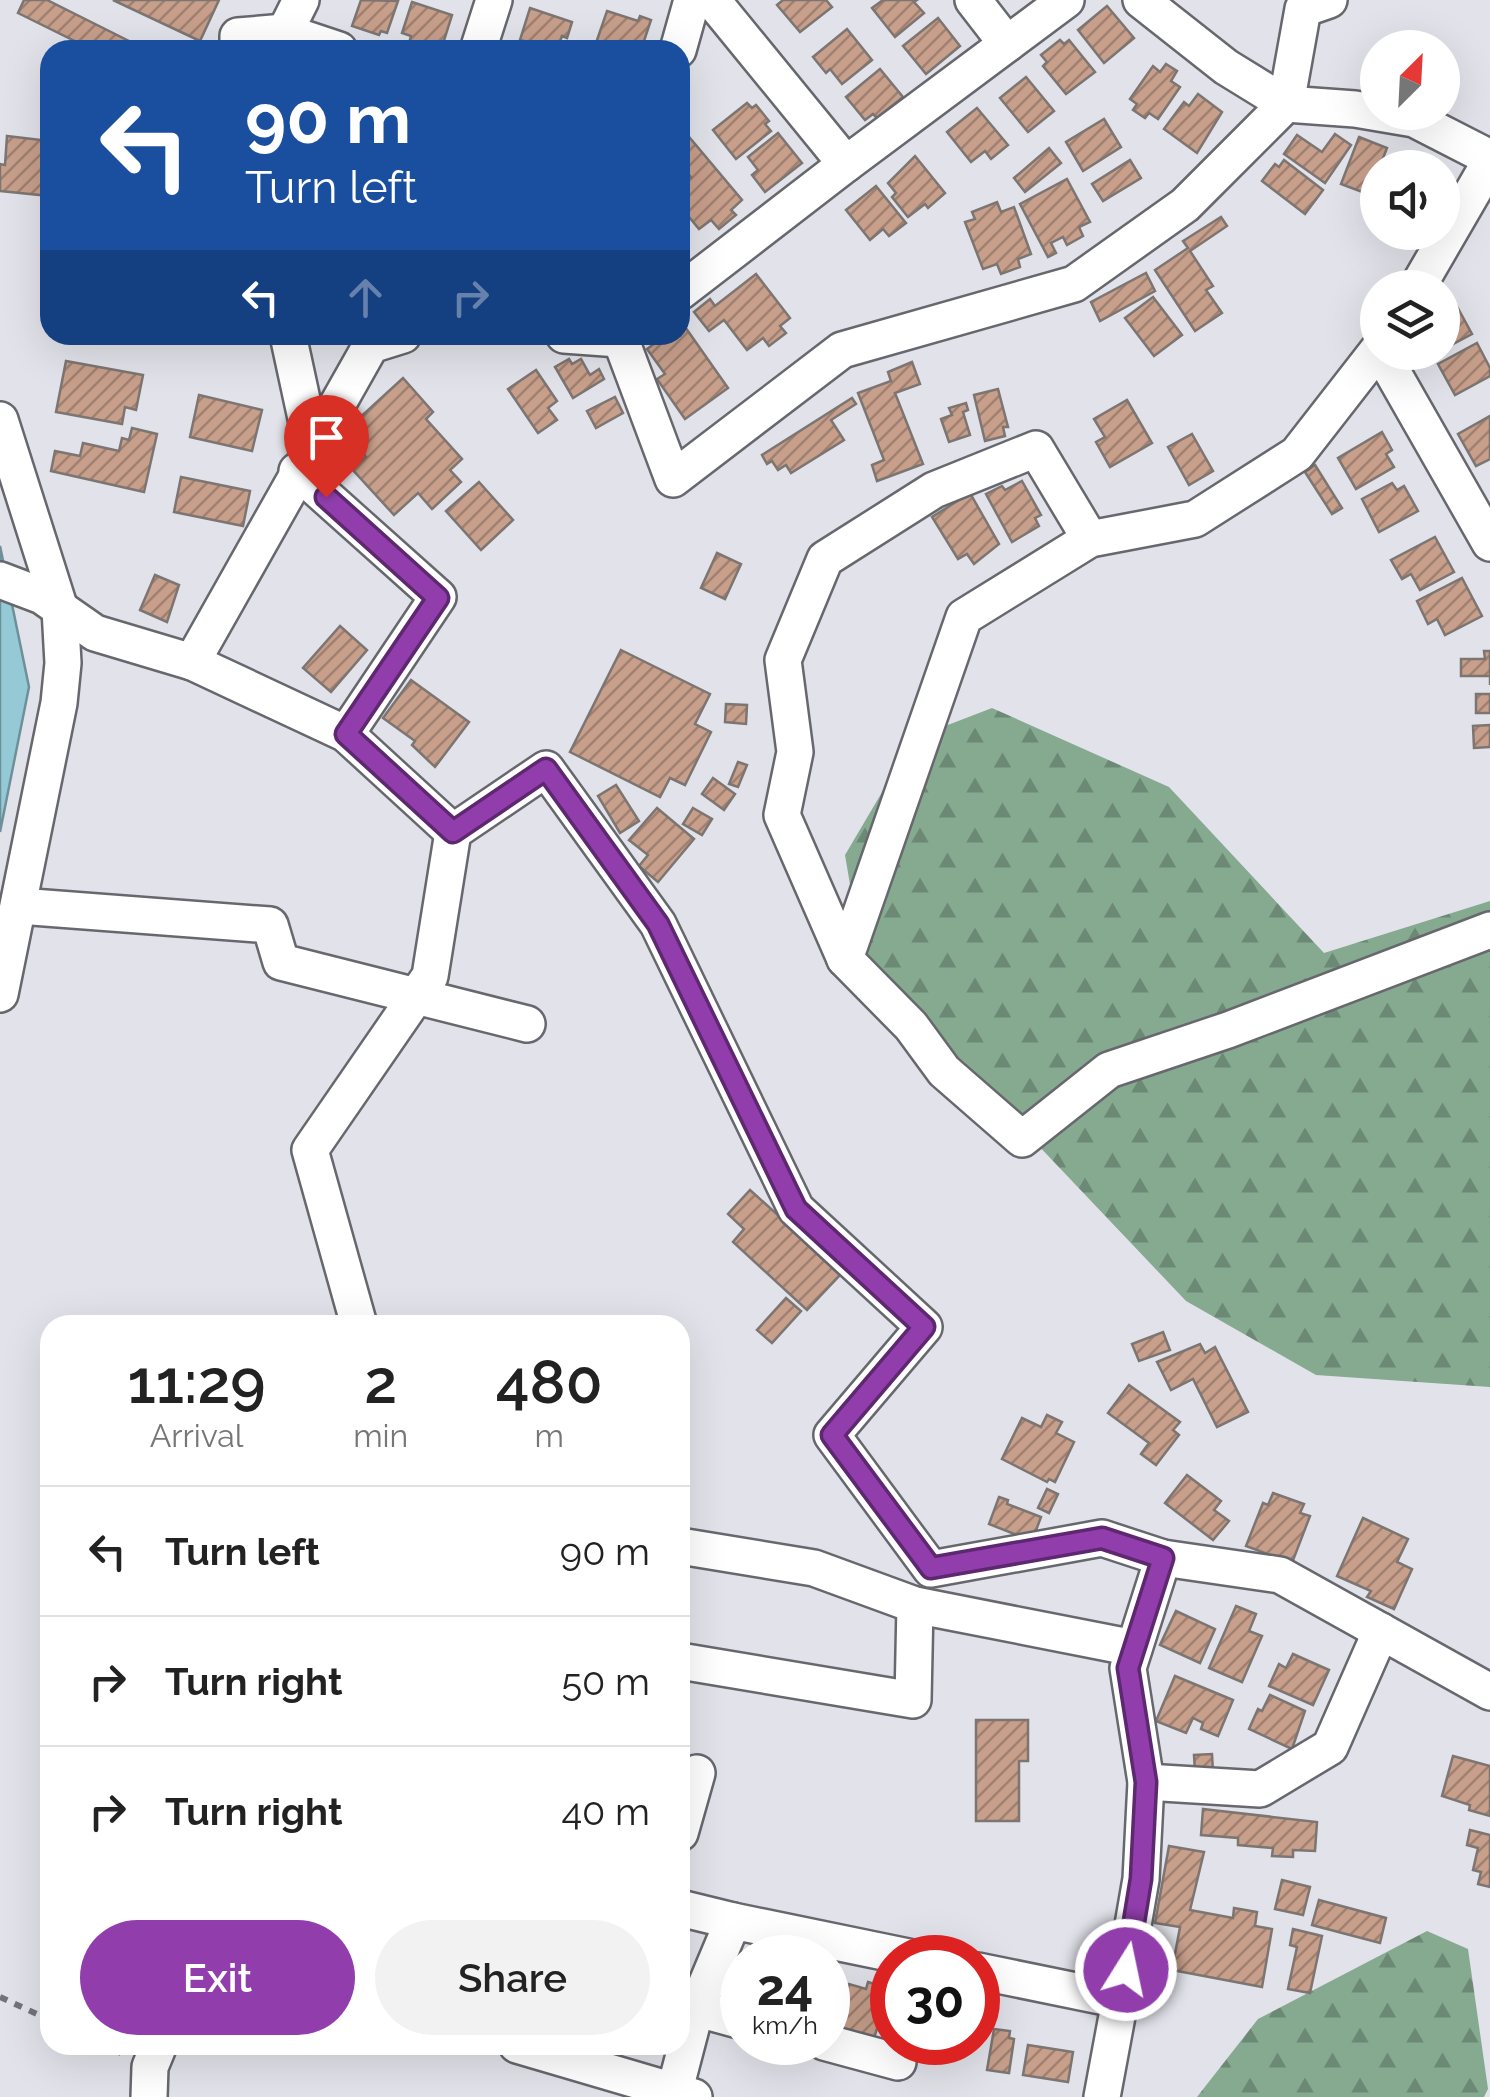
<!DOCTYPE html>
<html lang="en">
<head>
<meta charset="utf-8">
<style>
  body { margin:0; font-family:Raleway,sans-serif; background:#f2f2f2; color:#222; height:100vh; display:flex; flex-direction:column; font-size:38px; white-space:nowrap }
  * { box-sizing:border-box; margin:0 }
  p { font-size:32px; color:#767676 }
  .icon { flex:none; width:55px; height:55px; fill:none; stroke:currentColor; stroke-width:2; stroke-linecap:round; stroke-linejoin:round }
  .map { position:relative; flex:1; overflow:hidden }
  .details { position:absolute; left:40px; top:1315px; width:650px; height:740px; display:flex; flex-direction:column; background:#fff; border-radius:30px; box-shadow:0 10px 40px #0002 }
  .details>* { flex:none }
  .top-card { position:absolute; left:40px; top:40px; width:650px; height:305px; border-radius:30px; box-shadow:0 10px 40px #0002; background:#1a4fa0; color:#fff; overflow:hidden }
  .needle { width:65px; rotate:24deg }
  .buttons { position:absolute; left:1360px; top:30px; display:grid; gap:20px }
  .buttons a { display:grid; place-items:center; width:100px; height:100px; border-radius:50%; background:#fff; box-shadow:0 10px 40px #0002; font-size:50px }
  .speed { position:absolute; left:720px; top:1935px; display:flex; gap:20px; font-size:50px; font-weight:700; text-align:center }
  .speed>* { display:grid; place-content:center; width:130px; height:130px; border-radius:50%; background:#fff; box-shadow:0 10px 40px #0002; line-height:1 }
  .speed small { font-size:25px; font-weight:400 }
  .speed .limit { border:15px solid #d22; background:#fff; color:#111 }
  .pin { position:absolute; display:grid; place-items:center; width:85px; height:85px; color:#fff; margin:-102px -42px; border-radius:50% 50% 50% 0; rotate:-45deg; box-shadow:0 0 10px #0007 }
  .pin .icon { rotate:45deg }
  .me { position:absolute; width:110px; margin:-55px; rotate:10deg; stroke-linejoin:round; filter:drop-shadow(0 0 8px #0008) }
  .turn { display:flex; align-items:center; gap:35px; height:210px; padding:0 40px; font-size:45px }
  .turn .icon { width:130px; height:130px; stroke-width:2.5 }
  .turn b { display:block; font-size:70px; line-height:85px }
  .lanes { display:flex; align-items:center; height:95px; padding:0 40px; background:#0003; justify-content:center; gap:50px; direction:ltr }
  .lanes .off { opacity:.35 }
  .eta { display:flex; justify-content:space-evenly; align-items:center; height:170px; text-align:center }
  .eta b { font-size:60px; font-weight:600; line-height:70px }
  .action { display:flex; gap:20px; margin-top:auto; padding:20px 40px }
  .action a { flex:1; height:115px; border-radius:60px; background:#913eac; color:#fff; font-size:40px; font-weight:600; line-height:115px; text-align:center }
  .action a+a { background:#f2f2f2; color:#222 }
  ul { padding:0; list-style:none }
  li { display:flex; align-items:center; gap:30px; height:130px; padding:0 40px; border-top:2px solid #e0e0e0 }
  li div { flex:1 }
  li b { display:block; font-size:38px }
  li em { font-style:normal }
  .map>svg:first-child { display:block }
  .forest { fill:url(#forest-firs) }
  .water { fill:#96c9d6; stroke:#6d909a; stroke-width:2.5 }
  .building { fill:url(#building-hatch); stroke:#7c7571; stroke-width:2.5 }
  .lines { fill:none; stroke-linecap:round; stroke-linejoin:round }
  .street-casing { stroke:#67676e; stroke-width:40 }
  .path { stroke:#747379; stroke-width:6; stroke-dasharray:8 8; stroke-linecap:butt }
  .street { stroke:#fff; stroke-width:35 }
  .route-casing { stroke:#5e2870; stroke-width:25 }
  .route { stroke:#913eac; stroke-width:18 }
</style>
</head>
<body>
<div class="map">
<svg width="1490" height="2097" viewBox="0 0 1490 2097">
  <defs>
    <pattern id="forest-firs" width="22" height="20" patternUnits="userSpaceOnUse" patternTransform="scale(2.5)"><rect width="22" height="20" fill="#85aa90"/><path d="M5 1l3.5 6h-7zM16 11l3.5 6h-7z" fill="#6b8974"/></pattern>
    <pattern id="building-hatch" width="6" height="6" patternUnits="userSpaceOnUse" patternTransform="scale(2.5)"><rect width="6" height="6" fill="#c79f8b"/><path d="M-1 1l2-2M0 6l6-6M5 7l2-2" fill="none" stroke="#a08070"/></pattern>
  </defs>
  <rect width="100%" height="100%" fill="#e2e2ea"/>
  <g class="forest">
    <polygon points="992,708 1169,787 1324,953 1490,901 1490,1387 1316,1375 1186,1301 863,961 845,855 914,738"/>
    <polygon points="1427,1931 1468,1949 1488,2089 1484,2097 1197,2097 1258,2019"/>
  </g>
  <polygon class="water" points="0,546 29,687 0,832"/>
  <g class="building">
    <polygon points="24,0 47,0 147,50 93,50 18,13"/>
    <polygon points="113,0 219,0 200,41"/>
    <polygon points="361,0 398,1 387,33 381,31 379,35 352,26"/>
    <polygon points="783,0 826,0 832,7 800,32 777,5"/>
    <polygon points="883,0 917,0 914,2 924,13 895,37 872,8"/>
    <polygon points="412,2 452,15 441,50 409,43 411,36 402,33"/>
    <polygon points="1107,6 1134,38 1104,63 1078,30"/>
    <polygon points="530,8 572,22 567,38 562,36 557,50 520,40"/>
    <polygon points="607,11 638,21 640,16 651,20 641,50 608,50 595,46"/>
    <polygon points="938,18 960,46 926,74 903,46"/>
    <polygon points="847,29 872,60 842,84 830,69 826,73 813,57"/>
    <polygon points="1060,40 1064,44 1069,40 1095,72 1066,94 1043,66 1047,62 1041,55"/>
    <polygon points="1166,64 1177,71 1171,81 1180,87 1158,119 1149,113 1145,118 1133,110 1137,104 1130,99 1153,66 1160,72"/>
    <polygon points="880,69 903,97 877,118 873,114 865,120 846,97"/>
    <polygon points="1026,77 1054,111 1028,132 1000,98"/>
    <polygon points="1198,94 1222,112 1197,153 1164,129 1184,102 1189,106"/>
    <polygon points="747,103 752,108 756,105 769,121 765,124 771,131 736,159 713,130"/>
    <polygon points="977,108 1008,145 991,159 985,151 971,162 947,132"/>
    <polygon points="1104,119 1121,147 1083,171 1066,142"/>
    <polygon points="778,133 802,163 765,192 752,175 758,170 748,157"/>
    <polygon points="1335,134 1351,145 1325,183 1284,154 1297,135 1322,152"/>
    <polygon points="7,136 50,141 50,196 0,191 0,164 5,165"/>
    <polygon points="1359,137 1387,148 1373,184 1366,182 1362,192 1341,184"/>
    <polygon points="690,138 742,200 731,210 736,215 719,229 711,220 699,229 680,206 680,186 691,177 680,164 680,146"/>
    <polygon points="1049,148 1061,163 1025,192 1014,178"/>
    <polygon points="915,156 945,193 928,208 925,204 908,217 892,197 896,193 888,183"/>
    <polygon points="1130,160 1141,178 1103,201 1092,184"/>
    <polygon points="1284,160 1323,190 1305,214 1262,181 1275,164 1279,167"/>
    <polygon points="1067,179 1090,222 1079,227 1083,236 1067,245 1063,237 1051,243 1056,253 1048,257 1020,204"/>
    <polygon points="876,186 906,223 889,236 883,229 870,240 846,210"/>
    <polygon points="997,202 1001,212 1014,207 1031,254 1018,259 1020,267 1001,274 997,264 983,269 965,222 975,219 972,212"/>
    <polygon points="1221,217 1227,226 1190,251 1213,286 1206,290 1222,313 1195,331 1155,270 1188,248 1183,241"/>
    <polygon points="1146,273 1155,291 1100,321 1091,302"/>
    <polygon points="756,274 790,318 780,326 786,333 769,346 763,338 747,350 724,320 709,331 694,312 710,299 715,306"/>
    <polygon points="1153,297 1182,335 1154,356 1125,318"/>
    <polygon points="1454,301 1472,334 1442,350 1442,307"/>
    <polygon points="683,324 728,388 685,419 657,379 665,374 647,349 666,335 680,335"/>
    <polygon points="75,335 123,335 122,343"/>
    <polygon points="1477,343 1490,368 1490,376 1455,395 1438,364"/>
    <polygon points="569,359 572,364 581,359 590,375 599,369 604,379 573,398 555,367"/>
    <polygon points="66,361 143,375 136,410 125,407 122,424 56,412"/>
    <polygon points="912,362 920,384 895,393 923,464 877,481 872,465 884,460 858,393 891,381 888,372"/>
    <polygon points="536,370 557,401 548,408 557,420 538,433 508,389"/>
    <polygon points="403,378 433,412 426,419 462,459 450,470 461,482 432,509 418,493 394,515 352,469 366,457 344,432"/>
    <polygon points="998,389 1008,427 1003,427 1005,436 985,441 974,395"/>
    <polygon points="199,395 262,410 252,451 190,437"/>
    <polygon points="615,397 623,413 596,428 587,411"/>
    <polygon points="852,398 856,404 831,420 844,440 791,473 786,465 778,470 772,461 767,464 762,455"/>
    <polygon points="1127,400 1152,443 1110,467 1096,442 1105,437 1094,419"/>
    <polygon points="966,403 968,410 963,412 970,435 949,442 941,419 952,415 949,408"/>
    <polygon points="1490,416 1490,459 1476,466 1458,434"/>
    <polygon points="132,428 157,434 144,492 51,471 55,451 80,456 83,443 119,451 122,438 129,440"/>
    <polygon points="1382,432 1392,450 1386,454 1394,467 1356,489 1338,458"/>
    <polygon points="1192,434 1213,471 1189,485 1168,447"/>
    <polygon points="1315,465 1342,508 1332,514 1305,472"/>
    <polygon points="181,477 250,491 243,526 174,512"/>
    <polygon points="1022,481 1041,515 1035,518 1039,526 1012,542 986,494 1002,486 1005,490"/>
    <polygon points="479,482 513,520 481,550 446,511"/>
    <polygon points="1392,483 1397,490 1404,486 1418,511 1379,532 1362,499"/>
    <polygon points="970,493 999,544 974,564 967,554 958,559 932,517"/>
    <polygon points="1435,537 1454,572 1420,590 1411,574 1402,579 1391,560"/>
    <polygon points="717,553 741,564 725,599 701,588"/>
    <polygon points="155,575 179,585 167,622 140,610"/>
    <polygon points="1462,578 1482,616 1445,635 1437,619 1428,624 1417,601"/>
    <polygon points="340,626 367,650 331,692 303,668"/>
    <polygon points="621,650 710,694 695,724 711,732 685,785 670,778 660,797 570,752"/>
    <polygon points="1484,651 1490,651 1490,685 1490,676 1461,676 1461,659 1485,659"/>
    <polygon points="411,680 469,722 435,767 412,745 415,741 383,718"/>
    <rect x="1476" y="694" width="14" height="19"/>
    <polygon points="726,704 747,705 746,724 725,722"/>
    <polygon points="1490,725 1490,747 1474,748 1473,726"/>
    <polygon points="738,762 747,765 738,787 729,784"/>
    <polygon points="713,778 735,794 724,810 702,794"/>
    <polygon points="616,785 639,821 620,833 598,796"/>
    <polygon points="657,808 694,839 658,882 639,866 648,855 629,840"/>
    <polygon points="693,808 712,819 702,835 683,824"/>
    <polygon points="750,1190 780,1217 805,1231 799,1237 840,1275 807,1310 733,1242 744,1229 728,1214"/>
    <polygon points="786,1298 801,1311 772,1343 757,1330"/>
    <polygon points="1163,1332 1170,1350 1139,1361 1132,1344"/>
    <polygon points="1200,1344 1205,1353 1215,1347 1248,1412 1217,1427 1193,1379 1171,1390 1157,1362"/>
    <polygon points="1129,1385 1180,1422 1173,1430 1179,1435 1156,1465 1141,1454 1149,1443 1108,1413"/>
    <polygon points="1047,1415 1062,1422 1056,1433 1074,1442 1055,1482 1049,1479 1047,1482 1002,1459 1022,1418 1041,1427"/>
    <polygon points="1187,1475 1221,1501 1214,1510 1229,1521 1213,1540 1165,1503"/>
    <polygon points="1047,1489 1058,1494 1049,1513 1038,1508"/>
    <polygon points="1273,1493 1304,1504 1300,1513 1310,1516 1292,1563 1246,1546 1263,1503 1268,1505"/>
    <polygon points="999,1497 1008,1500 1007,1504 1041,1517 1032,1541 989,1524"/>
    <polygon points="1363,1518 1408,1539 1397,1562 1412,1569 1394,1609 1367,1597 1371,1591 1337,1576"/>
    <polygon points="1236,1606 1256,1614 1249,1631 1262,1636 1242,1682 1209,1668"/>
    <polygon points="1176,1611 1215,1629 1200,1663 1160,1645"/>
    <polygon points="1293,1654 1329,1670 1313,1705 1269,1686 1279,1664 1286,1668"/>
    <polygon points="1175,1676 1233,1700 1218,1736 1201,1729 1203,1723 1193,1718 1186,1733 1156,1721"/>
    <polygon points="1270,1695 1305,1711 1292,1749 1249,1729 1258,1709 1262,1711"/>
    <polygon points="976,1720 1028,1720 1028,1761 1019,1761 1019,1821 976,1821"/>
    <polygon points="1212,1754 1213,1772 1195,1772 1194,1755"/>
    <polygon points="1453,1756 1490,1766 1490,1816 1469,1810 1470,1805 1442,1796"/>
    <polygon points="1203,1809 1317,1822 1315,1851 1293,1850 1293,1857 1272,1856 1273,1848 1238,1845 1238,1838 1201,1835"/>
    <polygon points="1470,1830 1490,1835 1490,1887 1478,1884 1481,1872 1473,1870 1478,1848 1467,1845"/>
    <polygon points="1169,1846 1204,1852 1190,1910 1233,1918 1234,1908 1257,1912 1255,1926 1272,1929 1262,1987 1172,1970 1180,1927 1155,1923"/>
    <polygon points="1282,1880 1310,1887 1303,1915 1275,1909"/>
    <polygon points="1319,1900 1386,1918 1380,1943 1312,1925"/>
    <polygon points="1293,1929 1322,1936 1310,1993 1288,1989 1297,1947 1290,1945"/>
    <polygon points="868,1982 890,1989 874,2038 850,2030 847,2041 832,2036 849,1984 866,1989"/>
    <polygon points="892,2008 892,2042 882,2039"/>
    <polygon points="994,2029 1010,2031 1009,2038 1014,2039 1009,2073 987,2070"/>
    <polygon points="1028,2045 1073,2052 1068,2082 1023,2075"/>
  </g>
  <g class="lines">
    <defs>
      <g id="street">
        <polyline points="301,0 285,32 339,50"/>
        <polyline points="712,0 846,164 1066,0"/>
        <polyline points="973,0 1007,44"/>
        <polyline points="1141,0 1226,67 1286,104 1355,109 1414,119 1490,158"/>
        <polyline points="238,50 238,36 285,32"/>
        <polyline points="478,50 494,0"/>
        <polyline points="678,50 692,0"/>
        <polyline points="1417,288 1490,162"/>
        <polyline points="680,292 846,164"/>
        <polyline points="288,335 312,446"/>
        <polyline points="564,335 619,339 624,335"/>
        <polyline points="619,335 673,479 842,350 1074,284 1185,205 1286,104 1303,9 1329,0"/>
        <polyline points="1378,350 1297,454 1195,519 1090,539 964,617 845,959 911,1026 944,1071 1022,1139 1109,1070 1228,1030 1490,930"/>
        <polyline points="1381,352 1490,543"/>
        <polyline points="0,420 60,609 63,663 59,703 0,994"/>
        <polyline points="297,471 438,597 346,734"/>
        <polyline points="0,580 42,596 95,633 192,662 346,734 453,832"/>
        <polyline points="192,662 371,345 403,335"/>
        <polyline points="19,906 270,925 281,962 527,1024"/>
        <polyline points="845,959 782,815 795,752 783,660 825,559 934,490 1036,449 1090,539"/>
        <polyline points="359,1325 310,1150 430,976 453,832 546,769 658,924 796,1209 924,1327 832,1435 931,1569 1102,1538 1163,1558 1280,1575 1490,1692"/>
        <polyline points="680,1546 814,1568 915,1605 1134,1648"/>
        <polyline points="680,1661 913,1700 915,1605"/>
        <polyline points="1146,1782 1260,1789 1330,1747 1381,1631"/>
        <polyline points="680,1833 697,1773"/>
        <polyline points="680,1908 733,1921"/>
        <polyline points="978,1971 1120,2000 1141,1879 1146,1782 1128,1668 1163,1558"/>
        <polyline points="680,2004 742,2021"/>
        <polyline points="824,2042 898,2062"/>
        <polyline points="517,2045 694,2097"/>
        <polyline points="149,2097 150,2067 159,2045"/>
        <polyline points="673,2097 696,2009 733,1921 913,1958"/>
        <polyline points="1102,2097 1120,2000"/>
      </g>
    </defs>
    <use href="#street" class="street-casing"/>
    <g class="path">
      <polyline points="0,1997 50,2020"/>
      <polyline points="103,2045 121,2053"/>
    </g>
    <use href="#street" class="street"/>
  </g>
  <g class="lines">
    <defs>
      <polyline id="route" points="326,497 438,598 346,734 453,832 546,769 658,924 796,1209 924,1327 832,1435 931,1568 1102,1538 1163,1558 1128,1668 1146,1782 1141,1879 1126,1970"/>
    </defs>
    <use href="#route" class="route-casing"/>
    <use href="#route" class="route"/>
  </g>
</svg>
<div class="buttons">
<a><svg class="needle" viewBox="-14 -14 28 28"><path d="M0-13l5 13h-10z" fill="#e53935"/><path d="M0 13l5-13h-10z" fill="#767676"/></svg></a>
<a><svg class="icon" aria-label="sound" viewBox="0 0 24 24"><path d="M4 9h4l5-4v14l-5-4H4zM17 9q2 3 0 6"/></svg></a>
<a><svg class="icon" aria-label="layers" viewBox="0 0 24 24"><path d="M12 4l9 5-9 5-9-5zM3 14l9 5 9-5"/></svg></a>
</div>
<div class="speed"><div>24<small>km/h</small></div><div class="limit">30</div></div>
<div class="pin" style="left:326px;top:497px;background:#d93025"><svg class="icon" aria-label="arrive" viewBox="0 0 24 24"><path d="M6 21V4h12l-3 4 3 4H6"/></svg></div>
<svg class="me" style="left:1126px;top:1970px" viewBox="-20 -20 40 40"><circle r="17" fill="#913eac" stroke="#fff" stroke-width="3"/><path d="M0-11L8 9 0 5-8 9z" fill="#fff"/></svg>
<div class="top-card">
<div class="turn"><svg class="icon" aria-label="left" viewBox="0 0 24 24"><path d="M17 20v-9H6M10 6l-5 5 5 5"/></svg><div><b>90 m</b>Turn left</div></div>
<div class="lanes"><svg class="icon" aria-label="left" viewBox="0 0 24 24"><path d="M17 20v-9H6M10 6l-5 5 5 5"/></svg><svg class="icon off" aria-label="ahead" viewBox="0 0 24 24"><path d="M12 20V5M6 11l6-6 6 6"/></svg><svg class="icon off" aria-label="right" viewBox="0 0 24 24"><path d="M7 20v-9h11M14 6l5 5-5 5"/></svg></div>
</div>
<section class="details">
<div class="eta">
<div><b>11:29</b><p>Arrival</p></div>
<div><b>2</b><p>min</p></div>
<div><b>480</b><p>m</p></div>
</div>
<ul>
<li><svg class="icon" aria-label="left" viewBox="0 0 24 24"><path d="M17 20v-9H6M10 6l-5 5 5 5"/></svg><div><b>Turn left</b></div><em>90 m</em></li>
<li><svg class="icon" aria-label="right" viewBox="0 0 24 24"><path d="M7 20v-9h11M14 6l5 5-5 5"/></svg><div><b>Turn right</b></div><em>50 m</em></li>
<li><svg class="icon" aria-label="right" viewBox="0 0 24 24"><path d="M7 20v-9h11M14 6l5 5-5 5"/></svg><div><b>Turn right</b></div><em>40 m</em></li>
</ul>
<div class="action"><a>Exit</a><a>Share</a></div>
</section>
</div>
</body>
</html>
